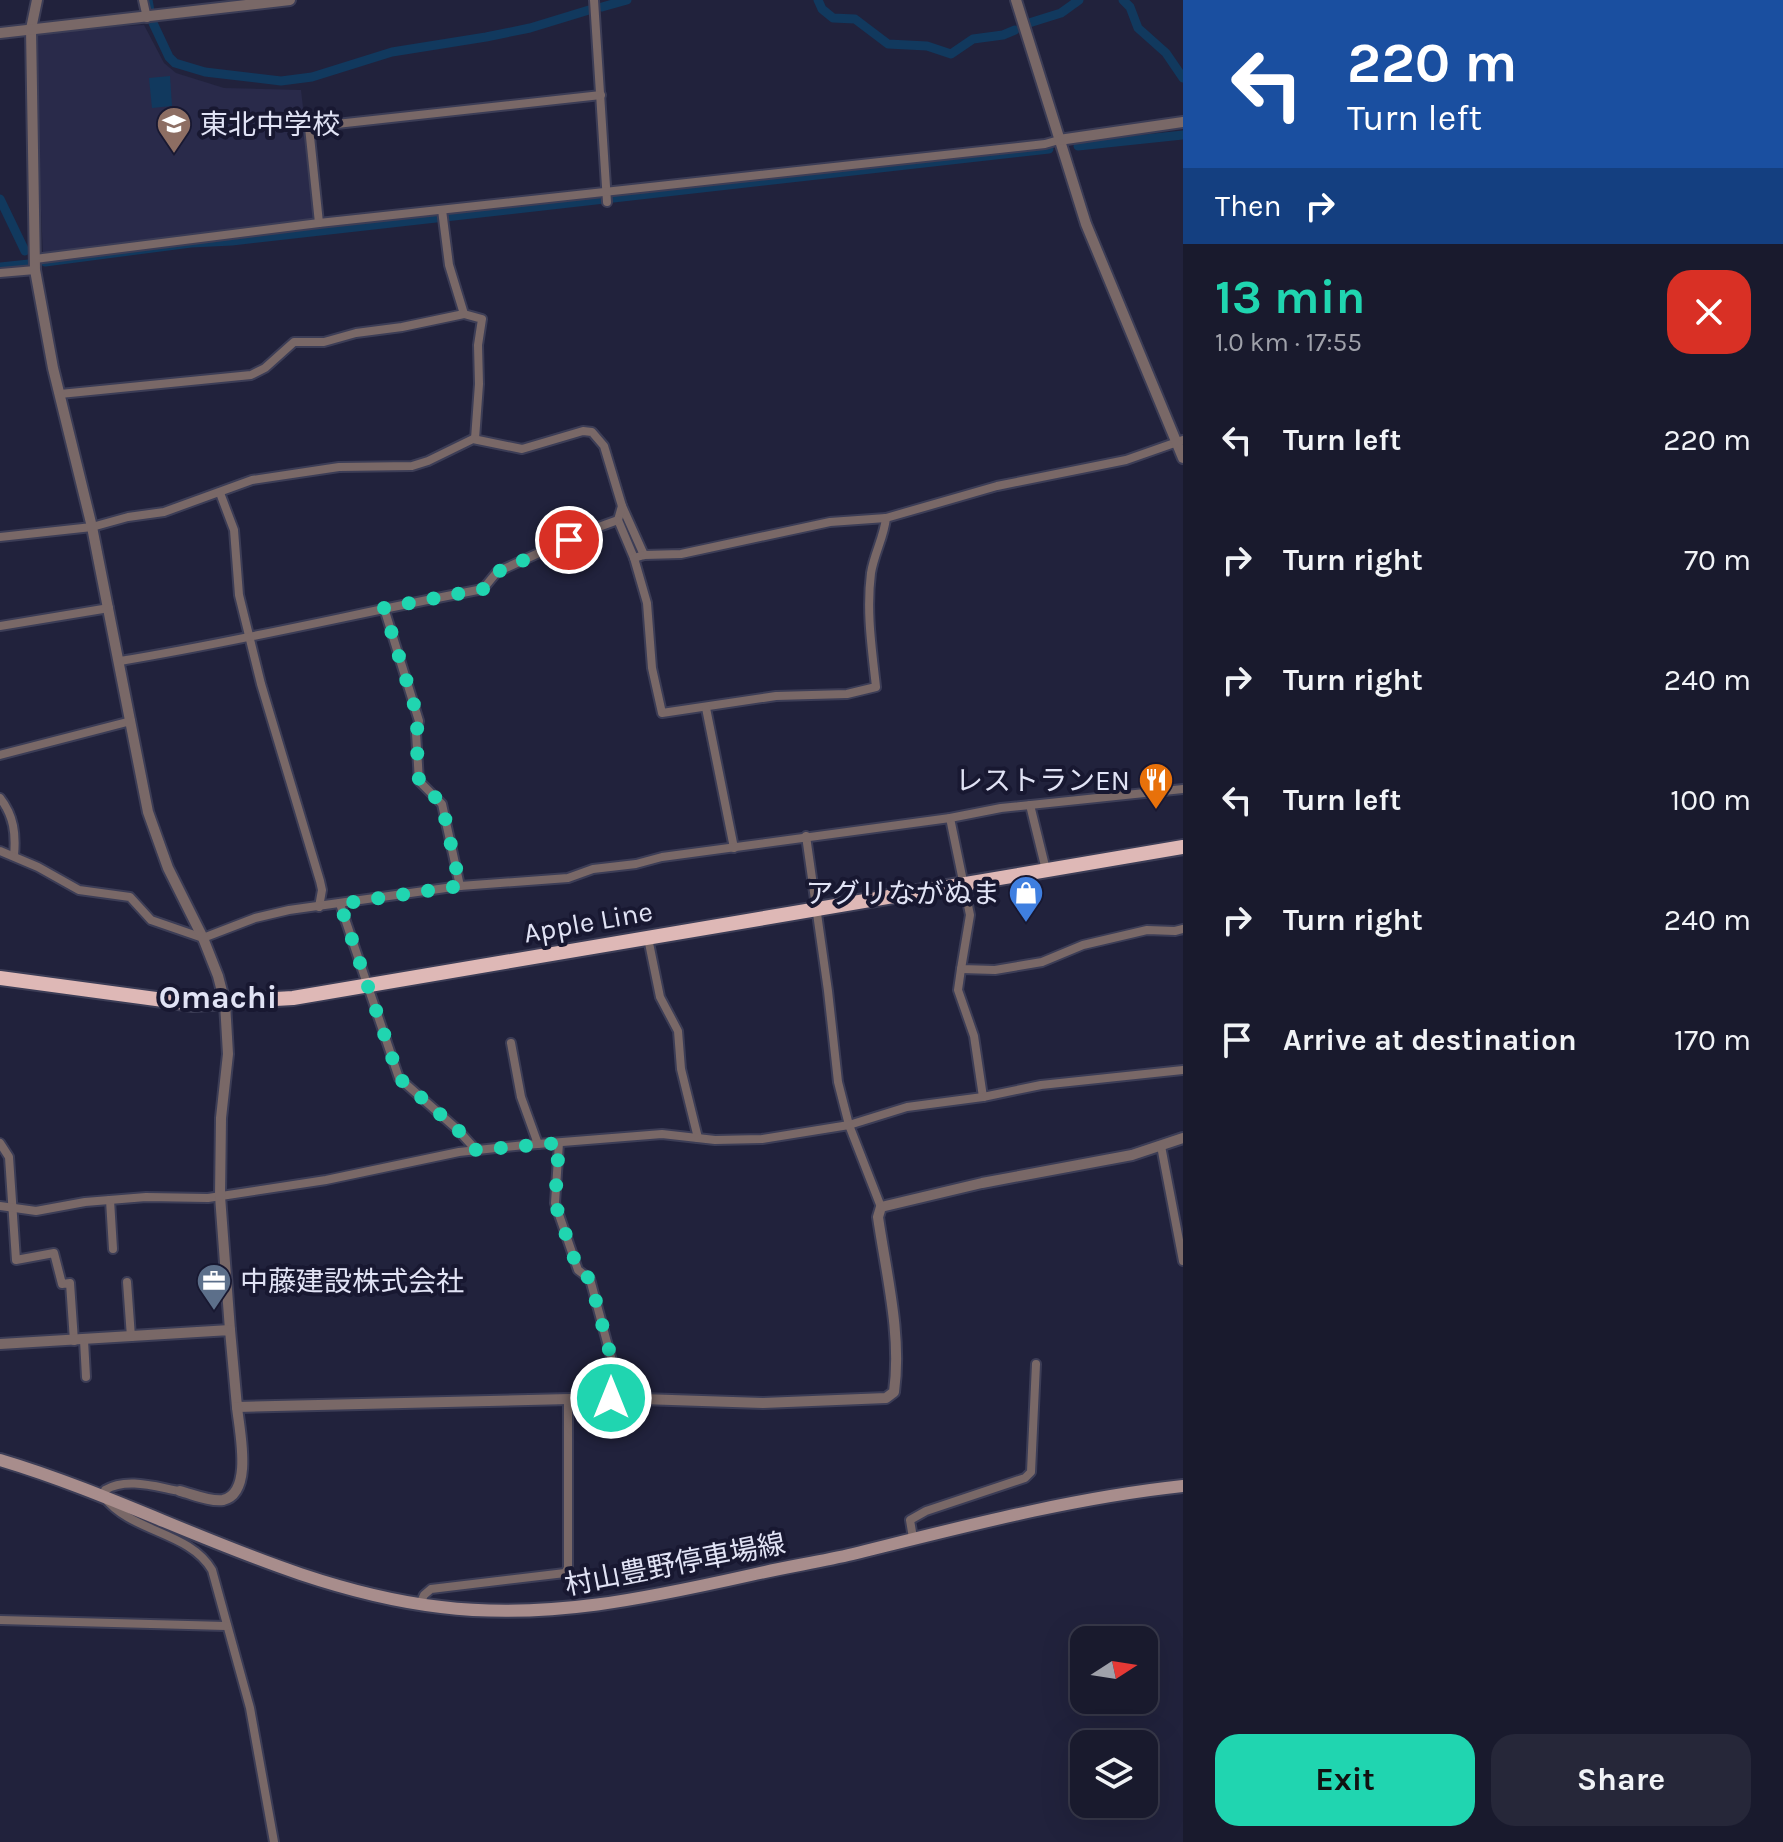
<!DOCTYPE html>
<html lang="en">
<head>
<meta charset="utf-8">
<style>
  body { margin:0; font-family:Karla,"Noto Sans JP",sans-serif; background:#262739; color:#f1f3f6; height:100vh; display:flex; flex-direction:column; font-size:30px; white-space:nowrap }
  * { box-sizing:border-box; margin:0 }
  p { font-size:26px; color:#9fa1aa }
  .icon { flex:none; width:44px; height:44px; fill:none; stroke:currentColor; stroke-width:2; stroke-linecap:round; stroke-linejoin:round }
  .map { position:relative; flex:1; overflow:hidden }
  .details { display:flex; flex-direction:column; background:#191a2d; width:600px }
  .details>* { flex:none }
  .guide { background:#1a4fa0; color:#fff; overflow:hidden }
  .needle { width:52px; rotate:78deg }
  .fabs { position:absolute; left:1070px; top:1626px; display:grid; gap:16px }
  .fabs a { display:grid; place-items:center; width:88px; height:88px; border-radius:16px; background:#191a2d; box-shadow:0 8px 32px #0002,0 0 0 2px #373849; font-size:40px }
  .pin { position:absolute; display:grid; place-items:center; width:68px; height:68px; color:#fff; margin:-34px; border:4px solid #fff; border-radius:50%; box-shadow:0 2px 8px #0007 }
  .me { position:absolute; width:88px; margin:-44px; rotate:0deg; stroke-linejoin:round; filter:drop-shadow(0 0 6px #0008) }
  .turn { display:flex; align-items:center; gap:28px; height:168px; padding:0 32px; font-size:36px }
  .turn .icon { width:104px; height:104px; stroke-width:2.5 }
  .turn b { display:block; font-size:56px; line-height:68px }
  .then { display:flex; align-items:center; height:76px; padding:0 32px; background:#0003; gap:16px; font-size:30px }
  .round { display:grid; place-items:center; flex:none; width:84px; height:84px; border-radius:24px; background:#262739 }
  .summary { display:flex; align-items:center; justify-content:space-between; height:136px; padding:0 32px }
  h1 { font-size:48px; font-weight:700; line-height:60px; color:#20d5b0 }
  .button { display:flex; gap:16px; margin-top:auto; padding:16px 32px }
  .button a { flex:1; height:92px; border-radius:24px; background:#20d5b0; color:#111; font-size:32px; font-weight:700; line-height:92px; text-align:center }
  .button a+a { background:#262739; color:#f1f3f6 }
  ul { padding:0; list-style:none }
  li { display:flex; align-items:center; gap:24px; height:120px; padding:0 32px }
  li div { flex:1 }
  li b { display:block; font-size:30px }
  li em { font-style:normal }
  main { display:flex; flex:1; min-height:0 }
  .map>svg:first-child { display:block }
  .built { fill:#292a4a }
  .water { fill:#11395e }
  .lines { fill:none; stroke-linecap:round; stroke-linejoin:round }
  .stream { stroke:#11395e; stroke-width:2 }
  .canal { stroke:#11395e; stroke-width:9 }
  .minor-casing { stroke:#3c3d56; stroke-width:12 }
  .tertiary-casing { stroke:#3c3d56; stroke-width:14 }
  .secondary-casing { stroke:#3c3d56; stroke-width:16 }
  .trunk-casing { stroke:#3c3d56; stroke-width:18 }
  .minor { stroke:#796867; stroke-width:8 }
  .tertiary { stroke:#796867; stroke-width:10 }
  .secondary { stroke:#a88d8c; stroke-width:12 }
  .trunk { stroke:#deb8b6; stroke-width:14 }
  .route { stroke:#20d5b0; stroke-width:14; stroke-dasharray:0 25.2 }
  .labels { text-anchor:middle; dominant-baseline:central; stroke-width:8; stroke-linejoin:round; paint-order:stroke }
  .poi-label { font-size:28px; fill:#e1e3f5; stroke:#181831; text-anchor:start }
  .street-label { font-size:28px; fill:#e1e3f5; stroke:#181831 }
  .quarter-label { font-size:32px; font-weight:bold; fill:#e1e3f5; stroke:#181831 }
</style>
</head>
<body>
<main>
<div class="map">
<svg width="1183" height="1842" viewBox="0 0 1183 1842">
  <rect width="100%" height="100%" fill="#21223c"/>
  <polygon class="built" points="144,25 164,63 176,73 224,88 301,90 316,221 43,254 33,31"/>
  <polygon class="water" points="170,76 172,106 152,108 149,78"/>
  <g class="lines">
    <polyline class="stream" points="27,867 39,872"/>
    <g class="canal">
      <polyline points="148,0 150,11"/>
      <polyline points="818,0 822,9 833,18 855,19 888,44 927,46 951,54 973,39 1003,35 1015,30"/>
      <polyline points="1123,0 1130,7 1138,28 1166,53 1183,78"/>
      <polyline points="602,7 627,0"/>
      <polyline points="153,23 169,57 175,63 205,72 281,81 312,77 392,52 486,37 530,28 589,10"/>
      <polyline points="1029,23 1061,13 1079,0"/>
      <polyline points="1078,146 1183,135"/>
      <polyline points="0,199 25,251"/>
      <polyline points="45,262 191,243 232,241 1049,149"/>
      <polyline points="0,267 29,264"/>
    </g>
    <defs>
      <g id="minor">
        <polyline points="143,0 147,18"/>
        <polyline points="594,0 607,202"/>
        <polyline points="442,210 449,265 464,314 482,319 478,345 479,384 475,439"/>
        <polyline points="319,223 309,127 601,95"/>
        <polyline points="35,259 319,223 1045,144 1059,140"/>
        <polyline points="0,273 35,270"/>
        <polyline points="60,394 251,375 265,368 294,342 324,342 356,333 402,327 464,314"/>
        <polyline points="220,493 234,530 239,595 261,684 320,881 322,890 319,907"/>
        <polyline points="622,506 644,555"/>
        <path d="M0,537L92,527L128,517L164,512L252,480L339,467L412,466L428,461L473,439L522,449L583,431L592,432L604,446L622,506L618,520L634,558L647,603L652,668L662,713L776,696L847,694L876,687C872,649 866,612 871,573C874,554 884,537 886,518"/>
        <polyline points="634,558 644,555 681,554 830,522 886,518 997,486 1126,460 1183,440"/>
        <polyline points="384,608 419,721 416,733 419,781 442,804 460,886"/>
        <polyline points="0,626 109,608"/>
        <path d="M120,661C242,641 362,612 483,589L497,572L585,532L618,520"/>
        <polyline points="706,708 734,848"/>
        <polyline points="0,755 131,721"/>
        <path d="M0,798C14,816 16,834 14,856"/>
        <polyline points="1030,805 1046,870"/>
        <polyline points="950,818 970,915 961,969 995,970 1042,962 1083,945 1147,930 1175,931 1183,929"/>
        <polyline points="806,836 828,991 838,1082 849,1125 881,1207"/>
        <polyline points="0,851 38,867 79,890 130,897 151,920 203,938 255,918 289,910 460,886 568,878 593,869 636,864 662,857 950,818 1001,808 1183,789"/>
        <polyline points="340,904 399,1078 458,1130 476,1150"/>
        <polyline points="648,938 660,997 678,1031 681,1069 698,1138"/>
        <polyline points="961,969 958,990 974,1036 983,1097"/>
        <polyline points="511,1043 521,1097 538,1144"/>
        <polyline points="0,1143 9,1157 16,1260 54,1253 62,1284 70,1283 74,1341"/>
        <polyline points="559,1143 555,1203 578,1270 590,1279 612,1361 611,1398"/>
        <polyline points="1161,1146 1183,1261"/>
        <polyline points="110,1200 113,1249"/>
        <polyline points="0,1206 36,1211 85,1202 146,1197 208,1198 326,1180 459,1152 525,1145 662,1134 715,1140 762,1139 849,1125 907,1107 983,1097 1041,1085 1183,1070"/>
        <polyline points="127,1282 131,1337"/>
        <polyline points="84,1340 86,1377"/>
        <path d="M180,1491C156,1487 127,1477 105,1490L104,1497C132,1533 189,1531 212,1570L250,1708L274,1842"/>
        <polyline points="913,1538 910,1520 926,1511 1025,1478 1031,1472 1036,1364"/>
        <polyline points="420,1604 424,1595 431,1589 565,1573 568,1568 568,1399"/>
        <polyline points="0,1620 226,1626"/>
      </g>
      <g id="tertiary">
        <polyline points="37,0 31,29 35,270 53,368 92,527 148,812 168,868 203,938 218,976 225,1003 228,1054 221,1118 220,1196 230,1330"/>
        <polyline points="1016,0 1086,224 1183,458"/>
        <polyline points="0,33 290,0"/>
        <polyline points="1059,140 1183,122"/>
        <path d="M0,1344L230,1330L237,1407L611,1398L763,1403L886,1398L894,1392C902,1335 886,1273 878,1217L881,1207L982,1183L1132,1155L1183,1138"/>
        <path d="M180,1491C192,1494 211,1502 223,1500C254,1493 239,1429 237,1407"/>
      </g>
      <path id="secondary" d="M0,1460C148,1504 286,1589 441,1607C547,1620 648,1598 751,1575C785,1567 819,1562 853,1554C962,1527 1071,1498 1183,1486"/>
      <polyline id="trunk" points="0,978 193,1004 293,998 1183,847"/>
    </defs>
    <use href="#minor" class="minor-casing"/>
    <use href="#tertiary" class="tertiary-casing"/>
    <use href="#secondary" class="secondary-casing"/>
    <use href="#trunk" class="trunk-casing"/>
    <use href="#minor" class="minor"/>
    <use href="#tertiary" class="tertiary"/>
    <use href="#secondary" class="secondary"/>
    <use href="#trunk" class="trunk"/>
  </g>
  <g class="lines">
    <polyline class="route" points="569,540 497,572 483,589 384,608 419,721 416,733 419,781 442,804 460,886 340,904 399,1078 458,1130 476,1150 559,1143 555,1203 578,1270 590,1279 612,1361 611,1398"/>
  </g>
  <defs>
    <symbol id="school-pin" viewBox="-11 -11 22 30"><path d="M0 17L-7.5 6A9.5 9.5 0 1 1 7.5 6Z" fill="#8d6e63" stroke="#181831"/><path d="M0-5L7-2L0 1L-7-2ZM-4 1L0 2.5L4 1V4Q0 6-4 4Z" fill="#fff"/></symbol>
    <symbol id="restaurant-pin" viewBox="-11 -11 22 30"><path d="M0 17L-7.5 6A9.5 9.5 0 1 1 7.5 6Z" fill="#e8710a" stroke="#181831"/><path d="M-5-6h1v4h1v-4h1v4h1v-4h1v5L-1.5 .5V6h-2V.5L-5-1ZM5-6V6H3V1.5H1.5Q1.5-4 5-6Z" fill="#fff"/></symbol>
    <symbol id="shop-pin" viewBox="-11 -11 22 30"><path d="M0 17L-7.5 6A9.5 9.5 0 1 1 7.5 6Z" fill="#3f7fe0" stroke="#181831"/><path d="M-5-2.5h2.3a2.7 3.5 0 0 1 5.4 0H5L5.5 6h-11ZM-1.5-2.5h3a1.5 2.3 0 0 0-3 0Z" fill="#fff"/></symbol>
    <symbol id="office-pin" viewBox="-11 -11 22 30"><path d="M0 17L-7.5 6A9.5 9.5 0 1 1 7.5 6Z" fill="#5c6f8a" stroke="#181831"/><path d="M-6-3h4V-5.5h4V-3h4V5H-6ZM-1-4.5V-3h2v-1.5ZM-6 0V1H6V0Z" fill="#fff"/></symbol>
  </defs>
  <g fill-rule="evenodd">
    <use href="#school-pin" x="154" y="104" width="40" height="54"/>
    <use href="#restaurant-pin" x="1136" y="760" width="40" height="54"/>
    <use href="#shop-pin" x="1006" y="873" width="40" height="54"/>
    <use href="#office-pin" x="194" y="1261" width="40" height="54"/>
  </g>
  <g class="labels">
    <g class="poi-label">
      <text x="200" y="124">東北中学校</text>
      <text x="1130" y="780" text-anchor="end">レストランEN</text>
      <text x="1000" y="893" text-anchor="end">アグリながぬま</text>
      <text x="240" y="1281">中藤建設株式会社</text>
    </g>
    <g class="street-label">
      <text transform="translate(588 922) rotate(-10)">Apple Line</text>
      <text transform="translate(675 1564) rotate(-11)">村山豊野停車場線</text>
    </g>
    <g class="quarter-label">
      <text x="218" y="997">Omachi</text>
    </g>
  </g>
</svg>
<div class="fabs">
<a><svg class="needle" viewBox="-14 -14 28 28"><path d="M0-13l5 13h-10z" fill="#e53935"/><path d="M0 13l5-13h-10z" fill="#9fa1aa"/></svg></a>
<a><svg class="icon" aria-label="layers" viewBox="0 0 24 24"><path d="M12 4l9 5-9 5-9-5zM3 14l9 5 9-5"/></svg></a>
</div>
<div class="pin" style="left:569px;top:540px;background:#d93025"><svg class="icon" aria-label="arrive" viewBox="0 0 24 24"><path d="M6 21V4h12l-3 4 3 4H6"/></svg></div>
<svg class="me" style="left:611px;top:1398px" viewBox="-20 -20 40 40"><circle r="17" fill="#20d5b0" stroke="#fff" stroke-width="3"/><path d="M0-11L8 9 0 5-8 9z" fill="#fff"/></svg>
</div>
<section class="details">
<div class="guide">
<div class="turn"><svg class="icon" aria-label="left" viewBox="0 0 24 24"><path d="M17 20v-9H6M10 6l-5 5 5 5"/></svg><div><b>220 m</b>Turn left</div></div>
<div class="then">Then<svg class="icon" aria-label="right" viewBox="0 0 24 24"><path d="M7 20v-9h11M14 6l5 5-5 5"/></svg></div>
</div>
<div class="summary"><div><h1>13 min</h1><p>1.0 km · 17:55</p></div><a class="round" style="background:#d93025;color:#fff"><svg class="icon" aria-label="close" viewBox="0 0 24 24"><path d="M6 6l12 12M18 6L6 18"/></svg></a></div>
<ul>
<li><svg class="icon" aria-label="left" viewBox="0 0 24 24"><path d="M17 20v-9H6M10 6l-5 5 5 5"/></svg><div><b>Turn left</b></div><em>220 m</em></li>
<li><svg class="icon" aria-label="right" viewBox="0 0 24 24"><path d="M7 20v-9h11M14 6l5 5-5 5"/></svg><div><b>Turn right</b></div><em>70 m</em></li>
<li><svg class="icon" aria-label="right" viewBox="0 0 24 24"><path d="M7 20v-9h11M14 6l5 5-5 5"/></svg><div><b>Turn right</b></div><em>240 m</em></li>
<li><svg class="icon" aria-label="left" viewBox="0 0 24 24"><path d="M17 20v-9H6M10 6l-5 5 5 5"/></svg><div><b>Turn left</b></div><em>100 m</em></li>
<li><svg class="icon" aria-label="right" viewBox="0 0 24 24"><path d="M7 20v-9h11M14 6l5 5-5 5"/></svg><div><b>Turn right</b></div><em>240 m</em></li>
<li><svg class="icon" aria-label="arrive" viewBox="0 0 24 24"><path d="M6 21V4h12l-3 4 3 4H6"/></svg><div><b>Arrive at destination</b></div><em>170 m</em></li>
</ul>
<div class="button"><a>Exit</a><a>Share</a></div>
</section>
</main>
</body>
</html>
